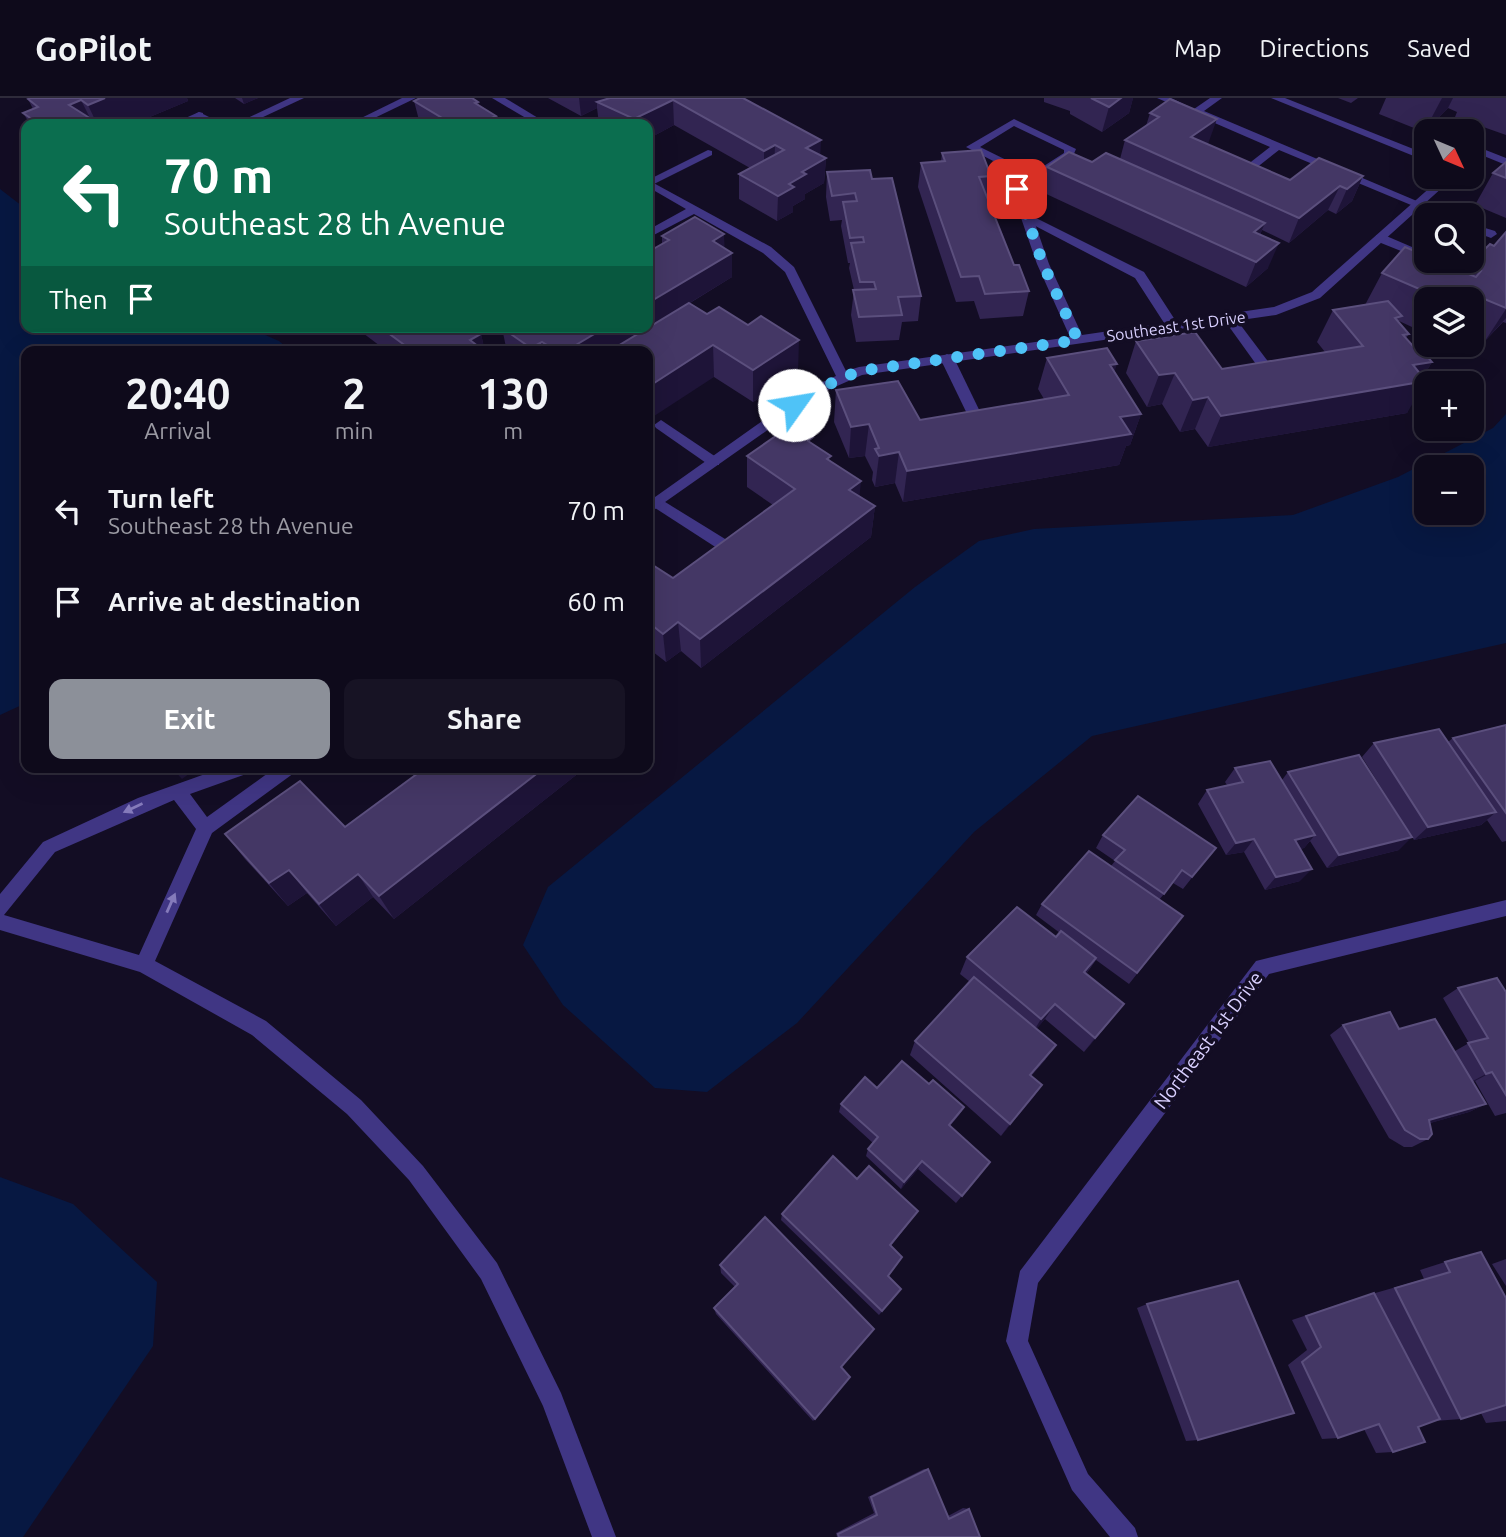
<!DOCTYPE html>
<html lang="en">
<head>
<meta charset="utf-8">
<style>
  body { margin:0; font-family:Ubuntu,sans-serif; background:#171324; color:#f1f3f6; height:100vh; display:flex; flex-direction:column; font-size:26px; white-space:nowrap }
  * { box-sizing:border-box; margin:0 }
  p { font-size:23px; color:#9b9aa3 }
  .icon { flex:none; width:38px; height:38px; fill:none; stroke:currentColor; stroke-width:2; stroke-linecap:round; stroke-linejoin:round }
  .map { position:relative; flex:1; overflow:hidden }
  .sheet { position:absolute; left:21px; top:248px; width:632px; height:427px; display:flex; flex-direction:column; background:#0e0a1b; border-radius:14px; box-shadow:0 7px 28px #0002,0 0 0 2px #2e2b3a }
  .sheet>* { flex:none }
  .guide { position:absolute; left:21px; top:21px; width:632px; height:214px; border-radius:14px; box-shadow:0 7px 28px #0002,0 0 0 2px #2e2b3a; background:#0b6e4f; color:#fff; overflow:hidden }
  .needle { width:46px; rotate:134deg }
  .controls { position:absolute; left:1414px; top:21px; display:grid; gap:14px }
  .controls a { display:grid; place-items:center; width:70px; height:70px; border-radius:14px; background:#0e0a1b; box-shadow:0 7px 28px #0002,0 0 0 2px #2e2b3a; font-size:35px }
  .pin { position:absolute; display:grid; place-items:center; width:60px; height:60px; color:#fff; margin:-30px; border-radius:14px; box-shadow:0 4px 10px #0006 }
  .me { position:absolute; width:77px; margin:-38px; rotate:58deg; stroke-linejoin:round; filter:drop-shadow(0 0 5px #0008) }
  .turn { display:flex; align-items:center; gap:24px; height:147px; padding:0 28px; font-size:32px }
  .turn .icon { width:91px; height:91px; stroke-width:2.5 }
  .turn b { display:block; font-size:49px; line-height:60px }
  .then { display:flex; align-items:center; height:66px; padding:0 28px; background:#0003; gap:14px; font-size:26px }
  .eta { display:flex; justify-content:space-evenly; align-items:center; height:119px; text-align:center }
  .eta b { font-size:42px; font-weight:700; line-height:49px }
  .action { display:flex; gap:14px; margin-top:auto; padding:14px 28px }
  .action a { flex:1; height:80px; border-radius:14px; background:#8c9099; color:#fff; font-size:28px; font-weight:700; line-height:80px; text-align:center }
  .action a+a { background:#171324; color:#f1f3f6 }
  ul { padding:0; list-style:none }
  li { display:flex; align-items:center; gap:21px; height:91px; padding:0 28px }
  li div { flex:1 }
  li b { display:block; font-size:26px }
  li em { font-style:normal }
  header { display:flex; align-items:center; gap:42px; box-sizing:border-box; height:98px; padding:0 35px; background:#0e0a1b; border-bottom:2px solid #2e2b3a }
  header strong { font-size:33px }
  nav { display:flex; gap:38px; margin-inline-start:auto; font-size:24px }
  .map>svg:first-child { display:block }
  .water { fill:#071842; fill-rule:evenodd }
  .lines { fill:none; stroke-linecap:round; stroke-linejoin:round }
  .lane { fill:#403684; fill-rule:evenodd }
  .street { fill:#403684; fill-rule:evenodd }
  .wall { fill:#322552 }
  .shaded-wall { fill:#1e1438 }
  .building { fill:#443765; stroke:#5b4f7d; stroke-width:2 }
  .oneway { fill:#857bbb }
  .route { stroke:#4fc3f7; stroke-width:12; stroke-dasharray:0 21.6 }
  .labels { text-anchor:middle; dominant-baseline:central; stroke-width:7; stroke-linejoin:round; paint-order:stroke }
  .far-street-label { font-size:16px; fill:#d9d0ff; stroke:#130d24 }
  .street-label { font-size:19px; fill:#d9d0ff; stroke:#130d24 }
</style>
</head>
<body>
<header>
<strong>GoPilot</strong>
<nav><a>Map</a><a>Directions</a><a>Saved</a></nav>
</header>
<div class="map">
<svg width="1506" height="1439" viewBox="0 0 1506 1439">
  <rect width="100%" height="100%" fill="#130d24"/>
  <g class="water">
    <polygon points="0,91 26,111 26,229 247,229 279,243 292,254 26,254 26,605 0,617"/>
    <path d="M1506,316V545L1092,638L974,734L797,925L707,994L655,990L563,907L523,847L548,789L915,489L979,443L1034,431L1293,417L1398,379L1493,330ZM1426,369H1472V415H1426Z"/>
    <polygon points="0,1079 73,1106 157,1184 153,1248 23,1439 0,1439"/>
  </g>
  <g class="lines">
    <g class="lane">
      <polygon points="1157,0 1171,0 1194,11 1210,0 1222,0 1204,13 1450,117 1435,117 1279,52 1246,78 1238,78 1238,74 1270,49"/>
      <polygon points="1271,0 1285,0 1426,56 1426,63"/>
      <polygon points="199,14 203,15 203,19 186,26 172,26"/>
      <path d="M1014,21L1076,51L1073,58L1017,94L1011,91L1026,80L966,49ZM1014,28L1064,52V55L1033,75L980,49Z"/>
      <polygon points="1478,49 1506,60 1506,67 1474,54 1474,50"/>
      <polygon points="708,52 712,53 712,57 648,89 648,82"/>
      <polygon points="1022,117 1030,117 1144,174 1179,228 1178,231 1168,231 1135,180 1022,121"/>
      <polygon points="1472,126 1495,133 1497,136 1491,140 1472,133"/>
      <polygon points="1376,137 1384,137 1426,155 1426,163 1376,143"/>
      <polygon points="1229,216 1233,217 1276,274 1276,280 1266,280 1225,223 1223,220"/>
      <polygon points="947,256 954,260 985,324 983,327 978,329 971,324 940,260"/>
      <polygon points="661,322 719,361 719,367 709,367 656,330 654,327"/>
      <polygon points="657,399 730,444 730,452 720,452 652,408 650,404"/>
    </g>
    <g class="street">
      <polygon points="290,0 304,0 248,26 235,26"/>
      <polygon points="402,0 416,0 362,26 349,26"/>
      <polygon points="492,0 505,0 548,26 536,26"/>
      <path d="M199,14L219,24L220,26C210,27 201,25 194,17Z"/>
      <polygon points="1478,49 1484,52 1472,61 1472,52"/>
      <polygon points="1442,79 1454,79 1320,200 1276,217 862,277 819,296 648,416 648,404 809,290 836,278 785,174 763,155 694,116 648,140 648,132 686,111 648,89 648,82 771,149 794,169 846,273 859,269 1070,239 1037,166 1011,91 1013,89 1023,91 1049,166 1082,237 1274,209 1312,194"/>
      <path d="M222,670H251L249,675L190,696L207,719L275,670H296L294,675L212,735L155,863L266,923L361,1002L423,1068L497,1165L561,1295L616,1439H592L543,1308L481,1181L409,1082L347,1016L252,937L140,874L0,832V796L43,744L138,700ZM174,702L196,731L139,857L4,817L55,754Z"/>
      <polygon points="1506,802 1506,818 1269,876 1038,1185 1028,1243 1088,1376 1135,1430 1138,1439 1110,1439 1072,1392 1006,1243 1020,1173 1256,863"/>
    </g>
  </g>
  <g class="wall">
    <polygon points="30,0 187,0 188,3 133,26 30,26 23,15 33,11 28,1"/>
    <polygon points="235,0 258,0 244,6"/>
    <polygon points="548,0 743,0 820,57 826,60 824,85 805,96 805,101 793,108 793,114 777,123 739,101 739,76 750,70 674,27 648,41 648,26 599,26 597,10 581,18"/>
    <polygon points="1044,0 1133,0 1129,15 1102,34 1070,16 1070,13 1044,4"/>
    <polygon points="1338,0 1358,0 1351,5"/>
    <polygon points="1386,0 1506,0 1506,37 1455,19 1457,14 1448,10 1424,34 1379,16"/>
    <polygon points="1170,1 1208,46 1290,82 1363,78 1352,103 1336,116 1328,112 1289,145 1262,132 1260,137 1268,170 1246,189 1042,94 1047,69 1120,61 1125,42 1146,28 1150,15"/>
    <polygon points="414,3 478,4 479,7 498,26 420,26"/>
    <polygon points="942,55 991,78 987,99 1014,167 1029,193 1023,218 980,221 974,203 956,204 918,89 921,65 941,63"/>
    <polygon points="1506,64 1506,120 1475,107 1493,75"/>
    <polygon points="827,74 872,81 921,198 918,223 902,224 899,242 856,244 851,217 854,192 849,170 850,165 848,165 841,128 842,122 830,123 826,99"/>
    <polygon points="1506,134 1506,225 1503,224 1485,243 1472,236 1472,201 1426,201 1426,225 1419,222 1412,229 1399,223 1398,224 1409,236 1406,240 1422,258 1432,264 1423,279 1407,315 1208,349 1195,331 1180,334 1162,306 1147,309 1126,275 1136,243 1222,271 1325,254 1317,244 1333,212 1365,207 1382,175 1465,174 1468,168 1494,148"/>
    <polygon points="662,138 724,150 732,179 690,205 798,274 753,304 714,279 648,254 507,254 502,230 648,229 662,146"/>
    <polygon points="355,229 471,229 481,236 485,254 388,254"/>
    <polygon points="1047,260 1115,274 1141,316 1130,347 1126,348 1119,367 903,404 895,385 875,389 872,382 873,374 865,358 849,360 834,324 836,292 920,322 1044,301 1038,291"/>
    <polygon points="812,345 831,363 860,398 875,408 871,439 701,570 681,553 666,564 648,550 648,464 673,480 773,407 747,389 747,358"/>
    <polygon points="1506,627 1506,743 1502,744 1487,722 1481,727 1414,742 1362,659 1374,645 1448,644 1453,640"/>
    <polygon points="425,670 585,670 394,821 373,799 336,828 307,795 288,808 245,761 225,736 345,729"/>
    <polygon points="1235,670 1282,682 1288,674 1399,752 1327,770 1310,743 1304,750 1300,751 1300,783 1265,792 1244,754 1226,757 1198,706 1207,692 1227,687 1225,684"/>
    <polygon points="1103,737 1206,762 1183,791 1173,785 1159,802 1183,818 1129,886 1096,862 1086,876 1112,921 1084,954 1045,921 1036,931 1046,961 1031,978 1042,987 1001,1038 910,957 915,943 970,884 960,876 967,859 1056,839 1060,835 1036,817 1042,806 1111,768 1115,763 1096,750"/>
    <polygon points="1458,890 1506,894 1506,1015 1495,1018 1475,983 1473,984 1486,1006 1469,1014 1430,1025 1428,1041 1412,1049 1404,1049 1389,1040 1330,937 1343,927 1399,931 1455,953 1469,945 1443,900"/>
    <polygon points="929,986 964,1009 959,1017 950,1028 990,1064 956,1105 918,1071 901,1091 866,1058 868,1051 873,1045 839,1014 841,1006 877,990"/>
    <polygon points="857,1081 918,1113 891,1148 888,1178 901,1191 879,1217 781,1122 782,1116"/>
    <polygon points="1506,1161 1506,1188 1492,1166"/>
    <polygon points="1445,1164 1506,1199 1506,1323 1486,1325 1481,1315 1461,1321 1435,1323 1418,1329 1393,1354 1376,1355 1364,1331 1338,1340 1322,1341 1288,1267 1307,1252 1292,1222 1358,1200 1424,1181 1420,1172"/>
    <polygon points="720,1167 841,1269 815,1321 813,1323 716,1216 714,1210 735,1189 721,1175"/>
    <polygon points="1147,1206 1198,1342 1186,1343 1137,1210"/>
    <polygon points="924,1371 928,1371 948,1418 963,1410 969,1411 980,1439 837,1439 836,1435 874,1415 868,1399"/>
  </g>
  <g class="shaded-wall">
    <polygon points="105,0 187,0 188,3 133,26 97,26 88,7"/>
    <polygon points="242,0 258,0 244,6"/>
    <polygon points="579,0 612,0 597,4 597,10 581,18"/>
    <polygon points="1121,0 1133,0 1129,15 1102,34 1109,9"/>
    <polygon points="1442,0 1453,0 1448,10 1424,34"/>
    <polygon points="81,2 93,26 69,7"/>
    <polygon points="673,2 674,27 648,41 648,26 635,26 634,21"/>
    <polygon points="478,4 482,24 496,18 498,26 478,26 475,5"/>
    <polygon points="1217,21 1208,46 1183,64 1191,39"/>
    <polygon points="821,42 820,64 826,60 824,85 805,96 805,101 793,108 793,114 777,123 778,98 789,86 806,50"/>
    <polygon points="775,47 774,72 764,78 764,53"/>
    <polygon points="1363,78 1352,103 1336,116 1347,91"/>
    <polygon points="1340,88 1328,112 1289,145 1299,120"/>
    <polygon points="1265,125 1254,150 1254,134"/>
    <polygon points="724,136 725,159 732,155 732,179 609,254 564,254 606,229 648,229 648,205 713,143"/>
    <polygon points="1279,145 1268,170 1246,189 1256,164"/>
    <polygon points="1438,190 1431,201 1428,201 1431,196"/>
    <polygon points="1482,200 1472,216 1472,212 1476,206"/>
    <polygon points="1426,204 1426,210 1419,222 1412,229"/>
    <polygon points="1506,211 1506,220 1485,243"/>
    <polygon points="481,236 485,254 462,254 470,242"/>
    <polygon points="799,242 798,274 753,304 753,272"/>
    <polygon points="542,244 544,254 532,254 531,250"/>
    <polygon points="713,247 714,279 648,322 648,289"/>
    <polygon points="1432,264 1420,284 1426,283 1407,315 1208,349 1221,318 1413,267"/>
    <polygon points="1117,266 1107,298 1110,267"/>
    <polygon points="1175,275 1162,306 1147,309 1159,277"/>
    <polygon points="1208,299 1195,331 1180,334 1193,302"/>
    <polygon points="1141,316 1130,347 1126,348 1119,367 903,404 907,373 1120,319"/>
    <polygon points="869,326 865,358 849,360 851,329"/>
    <polygon points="899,354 895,385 875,389 879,358"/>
    <polygon points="861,383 858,414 849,392"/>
    <polygon points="875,408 871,439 701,570 700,541"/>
    <polygon points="678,524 681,553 666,564 663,536"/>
    <polygon points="172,670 197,670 182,681"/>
    <polygon points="544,670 585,670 394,821 379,798"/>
    <polygon points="1496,714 1481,727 1414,742 1428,729"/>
    <polygon points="1315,737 1304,750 1284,755 1295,742"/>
    <polygon points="1412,739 1399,752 1327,770 1339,757"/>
    <polygon points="1254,741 1244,754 1226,757 1236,745"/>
    <polygon points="1312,771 1300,783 1265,792 1276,779"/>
    <polygon points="289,772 307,795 288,808 269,785"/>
    <polygon points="358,776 373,799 336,828 319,806"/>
    <polygon points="1096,860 1085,877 1084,874"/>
    <polygon points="1055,906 1045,921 1032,936 1041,921"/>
    <polygon points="1124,906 1112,921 1084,954 1095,940"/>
    <polygon points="1056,947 1046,961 1021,990 1030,977"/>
    <polygon points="1492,974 1475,983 1469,985 1486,976"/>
    <polygon points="1042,987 1033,1000 1001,1038 1010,1026"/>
    <polygon points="1486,1006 1469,1014 1413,1030 1429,1022"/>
    <polygon points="964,1009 959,1017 944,1035 949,1027"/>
    <polygon points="922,1063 918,1071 901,1091 904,1084"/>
  </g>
  <g class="building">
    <polygon points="30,0 105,0 88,7 81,2 69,7 99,26 39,26 23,15 38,9 28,1"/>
    <polygon points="420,0 472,0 478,4 475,5 496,18 478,26 441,26 447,23 414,3"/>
    <polygon points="610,0 743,0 821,42 806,50 826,60 802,74 806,76 789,86 794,89 778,98 739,76 784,52 775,47 764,53 673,2 634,21 597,4"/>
    <polygon points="1091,0 1121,0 1109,9"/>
    <polygon points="1170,1 1217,21 1191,39 1290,82 1319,60 1363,78 1347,91 1340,88 1299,120 1125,42 1159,19 1150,15"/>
    <polygon points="981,52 991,78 979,79 1014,167 1019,167 1029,193 985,196 979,178 961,179 921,65 945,63 942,55"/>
    <polygon points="1069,54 1092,64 1106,55 1265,125 1254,134 1279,145 1256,164 1047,69"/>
    <polygon points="1506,64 1506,80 1493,75"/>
    <polygon points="870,72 872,81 892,80 921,198 898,199 902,217 859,219 853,192 876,191 874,184 860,184 851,145 864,144 863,139 850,140 843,104 857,103 855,95 832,98 827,74"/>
    <polygon points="695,119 724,136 713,143 732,155 648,205 648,154 669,142 662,138"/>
    <polygon points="1506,134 1506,210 1482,200 1476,206 1472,205 1472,201 1464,201 1438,190 1431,196 1382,175 1405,149 1426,158 1426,163 1437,163 1476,179 1481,173 1468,168 1490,146 1494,148"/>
    <polygon points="1388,203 1402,218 1395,220 1409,236 1403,237 1422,258 1426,257 1432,264 1413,267 1426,283 1221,318 1208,299 1193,302 1175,275 1159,277 1136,243 1195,234 1222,271 1363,248 1333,212"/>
    <polygon points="689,205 707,216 719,209 748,227 761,218 799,242 753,272 713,247 648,289 648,254 608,254"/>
    <polygon points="380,229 471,229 481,236 470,242 475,246 462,254 414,254"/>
    <polygon points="503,229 606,229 564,254 558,254 542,244 531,250 502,230"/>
    <polygon points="1107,250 1117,266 1110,267 1141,316 1120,319 1131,336 907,373 899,354 879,358 875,351 879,350 869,326 851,329 836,292 898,283 920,322 1069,297 1047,260"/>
    <polygon points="793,326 813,339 808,343 831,358 827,361 861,383 849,392 875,408 700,541 678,524 663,536 648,524 648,464 673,480 795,391 747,358"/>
    <polygon points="1506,627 1506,715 1453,640"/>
    <polygon points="1439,631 1496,714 1428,729 1374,645"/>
    <polygon points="1359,657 1412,739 1339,757 1288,674"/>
    <polygon points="1270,663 1315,737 1295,742 1312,771 1276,779 1254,741 1236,745 1207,692 1243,684 1235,670"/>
    <polygon points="425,670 544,670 379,798 358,776 319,806 289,772 269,785 225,736 300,683 345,729"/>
    <polygon points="1138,698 1216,750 1192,779 1182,772 1164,796 1115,762 1125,752 1103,737"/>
    <polygon points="1089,753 1183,818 1137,875 1042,806"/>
    <polygon points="1017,809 1056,839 1061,833 1096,860 1084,874 1124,906 1095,940 1055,906 1041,921 967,859"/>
    <polygon points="974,879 1056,947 1030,977 1042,987 1010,1026 915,943"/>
    <polygon points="1497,880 1506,894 1506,997 1492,974 1486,976 1468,945 1488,940 1458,890"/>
    <polygon points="1390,914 1399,931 1435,921 1486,1006 1429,1022 1432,1036 1428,1041 1420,1041 1405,1032 1343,927"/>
    <polygon points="902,963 929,986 933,982 964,1009 949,1027 990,1064 962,1098 922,1063 904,1084 868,1051 878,1039 841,1006 865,979 877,990"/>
    <polygon points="833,1058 857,1081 869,1068 918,1113 890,1147 902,1159 888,1178 901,1191 882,1213 782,1116"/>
    <polygon points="765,1119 874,1231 841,1269 850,1279 815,1321 714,1210 738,1186 720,1167"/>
    <polygon points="1481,1154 1506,1200 1506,1307 1461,1321 1395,1190 1450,1174 1445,1164"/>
    <polygon points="1238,1183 1294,1315 1198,1342 1147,1206"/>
    <polygon points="1374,1195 1440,1321 1418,1329 1425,1344 1393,1354 1379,1326 1338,1340 1302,1264 1321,1249 1306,1218"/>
    <polygon points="928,1371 949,1421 969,1411 980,1439 839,1439 838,1436 877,1417 871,1399"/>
  </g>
  <defs><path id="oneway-solid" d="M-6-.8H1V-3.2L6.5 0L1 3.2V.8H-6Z" transform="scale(1.75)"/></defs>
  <g class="oneway">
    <use href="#oneway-solid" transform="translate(133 710) rotate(155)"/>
    <use href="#oneway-solid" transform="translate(171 805) rotate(-66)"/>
  </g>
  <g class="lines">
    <polyline class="route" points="794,307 814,293 859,273 1078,242 1043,166 1017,91"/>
  </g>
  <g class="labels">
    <g class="far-street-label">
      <text transform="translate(1176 228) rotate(-8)">Southeast 1st Drive</text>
    </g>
    <g class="street-label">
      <text transform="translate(1208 942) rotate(-53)">Northeast 1st Drive</text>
    </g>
  </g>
</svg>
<div class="controls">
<a><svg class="needle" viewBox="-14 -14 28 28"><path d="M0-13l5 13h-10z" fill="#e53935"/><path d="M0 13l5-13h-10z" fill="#9b9aa3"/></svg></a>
<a><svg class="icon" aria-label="search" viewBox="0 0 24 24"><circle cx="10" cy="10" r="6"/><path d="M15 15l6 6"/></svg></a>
<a><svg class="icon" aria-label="layers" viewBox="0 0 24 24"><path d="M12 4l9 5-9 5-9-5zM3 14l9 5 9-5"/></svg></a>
<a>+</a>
<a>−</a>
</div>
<div class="pin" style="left:1017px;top:91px;background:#d93025"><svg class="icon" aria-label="arrive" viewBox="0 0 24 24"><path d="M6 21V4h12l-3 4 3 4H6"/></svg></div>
<svg class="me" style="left:794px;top:307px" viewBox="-20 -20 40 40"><circle r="19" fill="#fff"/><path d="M0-13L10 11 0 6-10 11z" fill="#4fc3f7"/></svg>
<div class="guide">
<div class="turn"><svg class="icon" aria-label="left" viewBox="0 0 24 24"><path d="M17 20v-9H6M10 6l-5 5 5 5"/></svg><div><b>70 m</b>Southeast 28 th Avenue</div></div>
<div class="then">Then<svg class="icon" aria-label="arrive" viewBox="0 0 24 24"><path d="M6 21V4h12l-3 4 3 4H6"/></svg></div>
</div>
<section class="sheet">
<div class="eta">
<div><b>20:40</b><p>Arrival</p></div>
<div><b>2</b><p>min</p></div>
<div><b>130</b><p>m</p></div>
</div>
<ul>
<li><svg class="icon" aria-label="left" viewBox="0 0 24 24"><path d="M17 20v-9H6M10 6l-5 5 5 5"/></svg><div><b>Turn left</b><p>Southeast 28 th Avenue</p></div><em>70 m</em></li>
<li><svg class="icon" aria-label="arrive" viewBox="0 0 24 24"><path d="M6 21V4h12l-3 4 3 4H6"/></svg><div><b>Arrive at destination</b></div><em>60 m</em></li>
</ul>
<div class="action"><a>Exit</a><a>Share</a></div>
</section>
</div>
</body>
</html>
